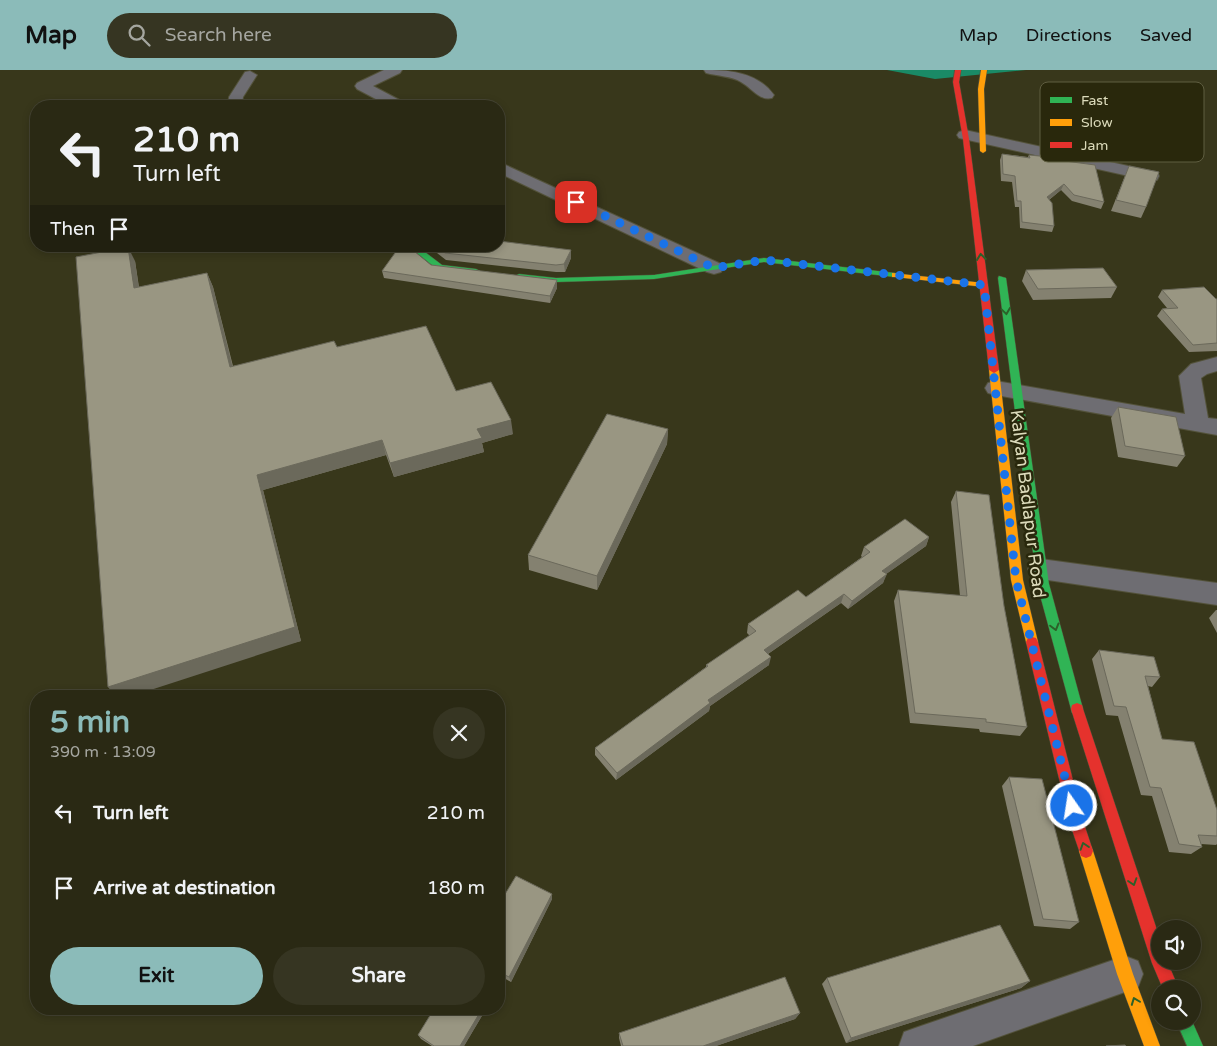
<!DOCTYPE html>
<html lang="en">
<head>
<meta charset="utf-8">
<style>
  body { margin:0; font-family:"Varela Round",sans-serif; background:#363522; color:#f1f3f6; height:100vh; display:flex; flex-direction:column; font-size:19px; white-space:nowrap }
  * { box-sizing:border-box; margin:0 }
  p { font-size:16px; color:#a5a6a0 }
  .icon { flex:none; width:28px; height:28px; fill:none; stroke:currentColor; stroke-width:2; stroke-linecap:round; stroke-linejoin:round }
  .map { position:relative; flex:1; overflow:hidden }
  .panel { position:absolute; left:30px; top:620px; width:475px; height:325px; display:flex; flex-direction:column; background:#2a2914; border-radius:20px; box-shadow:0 2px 8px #0003,0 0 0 1px #464534 }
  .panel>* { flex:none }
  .hud { position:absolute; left:30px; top:30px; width:475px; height:152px; border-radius:20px; box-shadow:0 2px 8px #0003,0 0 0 1px #464534; background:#2a2914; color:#f1f3f6; overflow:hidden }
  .tools { position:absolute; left:1151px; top:850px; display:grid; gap:10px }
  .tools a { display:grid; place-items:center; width:50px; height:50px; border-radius:50%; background:#2a2914; box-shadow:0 2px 8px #0003,0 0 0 1px #464534; font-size:25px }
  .pin { position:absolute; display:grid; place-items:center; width:42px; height:42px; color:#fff; margin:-21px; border-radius:10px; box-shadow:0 2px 8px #0006 }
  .me { position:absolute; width:55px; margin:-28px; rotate:347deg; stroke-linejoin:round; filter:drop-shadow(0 0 4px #0008) }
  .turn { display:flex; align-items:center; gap:18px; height:105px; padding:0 20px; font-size:22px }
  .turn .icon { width:65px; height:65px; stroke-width:2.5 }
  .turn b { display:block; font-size:35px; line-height:42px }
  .then { display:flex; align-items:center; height:48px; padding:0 20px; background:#0003; gap:10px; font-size:19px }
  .round { display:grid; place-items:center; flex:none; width:52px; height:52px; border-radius:26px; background:#363522 }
  .head { display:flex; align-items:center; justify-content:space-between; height:85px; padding:0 20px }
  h1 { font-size:30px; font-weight:700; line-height:38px; color:#8bbbb9 }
  .primary-button { display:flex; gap:10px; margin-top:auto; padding:10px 20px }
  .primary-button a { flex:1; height:58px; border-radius:30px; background:#8bbbb9; color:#111; font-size:20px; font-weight:700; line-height:58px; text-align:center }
  .primary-button a+a { background:#363522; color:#f1f3f6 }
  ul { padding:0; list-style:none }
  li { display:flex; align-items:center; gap:15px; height:75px; padding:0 20px }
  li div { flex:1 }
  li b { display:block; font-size:19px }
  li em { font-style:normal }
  header { display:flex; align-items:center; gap:30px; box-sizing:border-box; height:70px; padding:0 25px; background:#8bbbb9; color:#111 }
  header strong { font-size:24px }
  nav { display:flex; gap:28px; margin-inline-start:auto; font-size:18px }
  .search { width:350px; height:45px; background:#363522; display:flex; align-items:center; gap:12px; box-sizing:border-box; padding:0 18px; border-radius:28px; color:#a5a6a0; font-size:19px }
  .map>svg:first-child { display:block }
  .water { fill:#1a8a66 }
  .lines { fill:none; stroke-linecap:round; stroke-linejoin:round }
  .street-casing { stroke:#53523a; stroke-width:2 }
  .fast-casing { stroke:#53523a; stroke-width:1 }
  .slow-casing { stroke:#53523a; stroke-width:1 }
  .jam-casing { stroke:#53523a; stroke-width:1 }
  .street { fill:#6e6d72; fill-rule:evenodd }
  .fast { fill:#30b455; fill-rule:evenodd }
  .slow { fill:#ff9f0a; fill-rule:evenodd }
  .jam { fill:#e5322d; fill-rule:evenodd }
  .wall { fill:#848170 }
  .shaded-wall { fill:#6b695b }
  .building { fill:#999682; stroke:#6b695b }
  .oneway { stroke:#2c6029 }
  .route { stroke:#1a73e8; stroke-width:9; stroke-dasharray:0 16.2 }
  .labels { text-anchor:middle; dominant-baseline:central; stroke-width:5; stroke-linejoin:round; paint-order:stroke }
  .street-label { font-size:18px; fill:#dcdbbb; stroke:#29280c }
  .key { fill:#29280c; stroke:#5f5e41; stroke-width:1 }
  .key-label { font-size:14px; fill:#dcdbbb }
</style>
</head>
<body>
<header>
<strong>Map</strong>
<div class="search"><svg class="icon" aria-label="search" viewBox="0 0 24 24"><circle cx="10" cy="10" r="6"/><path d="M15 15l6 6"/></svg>Search here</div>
<nav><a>Map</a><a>Directions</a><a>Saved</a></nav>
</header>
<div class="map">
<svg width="1217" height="976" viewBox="0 0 1217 976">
  <rect width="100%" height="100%" fill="#38371b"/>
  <polygon class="water" points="887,0 1026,0 935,9"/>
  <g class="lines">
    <defs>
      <g id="street">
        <polygon points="384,0 402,0 400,3 373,16 405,33 407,36 389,36 357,19 355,16 357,13"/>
        <path d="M704,0C730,0 757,2 774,25L772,28C759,31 752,18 741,12C732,6 717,6 706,3Z"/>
        <polygon points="250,1 257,5 243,27 242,36 228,36 229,27 245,2"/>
        <polygon points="965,60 1151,101 1157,102 1159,106 1157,110 1151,111 959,68 957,65 959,62"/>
        <polygon points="499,92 721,194 723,198 721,202 714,204 707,202 499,103"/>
        <polygon points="1217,287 1217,301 1207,304 1201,308 1208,348 1217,349 1217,365 996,325 988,323 985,318 988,313 996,311 1185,344 1179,306 1191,294"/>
        <polygon points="1041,489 1217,513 1217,535 1041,509 1032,506 1028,499 1032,492"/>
        <polygon points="1125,886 1138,891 1143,904 1138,917 1125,922 973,976 899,976 904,962 918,957"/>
      </g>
      <g id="fast">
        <polygon points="408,176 417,176 442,195 476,199 480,201 476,203 437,199"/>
        <polygon points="764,188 895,203 899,205 895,207 764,192 654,209 556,212 519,208 515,206 519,204 556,208 654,205"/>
        <polygon points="999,206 1006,208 1049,514 1083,639 1082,643 1077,645 1072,643 1071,639 1037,514 998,208"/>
        <polygon points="1176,951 1192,951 1203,976 1187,976"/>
      </g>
      <g id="slow">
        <polygon points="981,0 987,0 984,19 986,81 983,83 980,81 978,19"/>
        <polygon points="892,203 984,213 988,215 984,217 895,207 892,207"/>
        <polygon points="994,297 999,300 1023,510 1038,572 1036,576 1032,577 1028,576 1026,572 1011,510 989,300"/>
        <polygon points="1086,774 1091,776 1093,781 1133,904 1160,976 1144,976 1117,904 1079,781 1081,776"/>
      </g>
      <g id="jam">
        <polygon points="955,0 961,0 959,12 969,69 999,300 994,303 989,300 963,69 953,12"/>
        <polygon points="1032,567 1036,568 1038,572 1084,754 1093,781 1091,786 1086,788 1081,786 1070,754 1026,572 1028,568"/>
        <polygon points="1077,633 1082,635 1083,639 1160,869 1160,891 1167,891 1179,919 1163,919 1152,893 1071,639 1072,635"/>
      </g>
    </defs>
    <use href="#street" class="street-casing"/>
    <use href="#fast" class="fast-casing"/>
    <use href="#slow" class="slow-casing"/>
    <use href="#jam" class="jam-casing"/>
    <use href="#street" class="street"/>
    <use href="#fast" class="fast"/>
    <use href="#slow" class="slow"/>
    <use href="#jam" class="jam"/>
  </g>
  <g class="wall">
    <polygon points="1002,84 1028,87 1029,85 1050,89 1104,132 1101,139 1072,131 1061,120 1049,130 1054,156 1052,162 1020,158 1019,137 1015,137 1012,112 1001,111 1000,90"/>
    <polygon points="1129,96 1146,137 1141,148 1111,141"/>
    <polygon points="428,176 499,176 571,180 571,188 565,202 556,202 446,190"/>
    <polygon points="135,191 139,217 207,203 213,217 233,296 337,277 456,321 513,364 482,373 484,382 394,407 386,385 263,420 301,571 108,617"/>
    <polygon points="431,195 557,210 557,218 550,233 384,208 382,201"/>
    <polygon points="1026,200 1117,217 1111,228 1033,230 1022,211"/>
    <polygon points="1162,220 1217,229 1217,281 1189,282 1157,246 1162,239 1167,238 1158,227"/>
    <polygon points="1118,337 1185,386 1177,397 1118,387 1111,348"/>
    <polygon points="668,359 667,374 597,520 529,500 528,485"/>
    <polygon points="956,421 1004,536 1027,657 1020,666 980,662 979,659 910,653 894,531 898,520 960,526 951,432"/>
    <polygon points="929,467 926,476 886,504 883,513 848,539 841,533 768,584 769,595 710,636 709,641 616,710 595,685 595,678 706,597 706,595 750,566 747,563 748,554 806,527 862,487 861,486 864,477"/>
    <polygon points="1216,540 1217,540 1217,563 1209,548"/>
    <polygon points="1099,580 1160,607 1152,617 1148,616 1162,669 1217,740 1217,774 1216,775 1201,774 1202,777 1191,784 1169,782 1152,726 1141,725 1118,646 1106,645 1092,589"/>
    <polygon points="1009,707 1079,852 1070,859 1034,856 1002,716"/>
    <polygon points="552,829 511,912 504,908 499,918 499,834"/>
    <polygon points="827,908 1030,911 1021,918 846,973 822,914"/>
    <polygon points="434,939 486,939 464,976 432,976 421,969 418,965"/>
    <polygon points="800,943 795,949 716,976 621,976 619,968 619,963"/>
  </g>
  <g class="shaded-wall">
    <polygon points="1064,114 1061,120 1045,133 1047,127"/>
    <polygon points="128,177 135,191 141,233 134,218"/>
    <polygon points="571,180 571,188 565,202 564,194"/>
    <polygon points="207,203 213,217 236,311 230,297"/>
    <polygon points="557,210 557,218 550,233 550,226"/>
    <polygon points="511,350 513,364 482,373 484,382 394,407 390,393 477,359"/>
    <polygon points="668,359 667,374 597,520 597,506"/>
    <polygon points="382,370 386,385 263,420 301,571 132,626 115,626 108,617 257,405"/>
    <polygon points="929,467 926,476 879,509 882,501"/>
    <polygon points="887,504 883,513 848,539 852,531"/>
    <polygon points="844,524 841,533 762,588 764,580"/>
    <polygon points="771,587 769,595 710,636 709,641 616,710 617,703 708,630"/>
    <polygon points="552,824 552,829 511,912 509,907"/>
    <polygon points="503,904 504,908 499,918 499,911"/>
    <polygon points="1030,911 1021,918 846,973 851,968"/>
    <polygon points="482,939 486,939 464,976 460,976"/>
    <polygon points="800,943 795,949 716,976 703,976"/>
  </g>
  <g class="building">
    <polygon points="1002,84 1030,88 1029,85 1049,87 1050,89 1095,95 1104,132 1074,125 1064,114 1047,127 1052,133 1054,156 1022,152 1021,131 1017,131 1015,106 1003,104"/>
    <polygon points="1129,96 1159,102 1146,137 1116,130"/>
    <polygon points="499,171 571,180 564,194 556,195 445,183 436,176 499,176"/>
    <polygon points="400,176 408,176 431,195 557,210 550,226 382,201"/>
    <polygon points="128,177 134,218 207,203 230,297 334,271 337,277 426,256 456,321 491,312 511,350 477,359 482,368 390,393 382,370 257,405 295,557 108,617 76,187"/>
    <polygon points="1103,198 1117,217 1038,219 1026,200"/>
    <polygon points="1204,217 1216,229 1217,229 1217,273 1193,275 1162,239 1178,238 1162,220"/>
    <polygon points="1118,337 1176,347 1185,386 1125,376"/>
    <polygon points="607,344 668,359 597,506 528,485"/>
    <polygon points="956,421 989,425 1004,536 1027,657 986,652 986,649 915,643 898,520 967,526"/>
    <polygon points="905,449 929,467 882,501 887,504 852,531 844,524 764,580 771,587 708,630 710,633 617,703 595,678 708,596 706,595 756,561 748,554 798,520 806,527 870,482 864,477"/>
    <polygon points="1099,580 1154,587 1160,607 1145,606 1162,669 1194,672 1217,740 1217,766 1198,765 1202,777 1179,774 1161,718 1150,717 1126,637 1114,636"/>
    <polygon points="1009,707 1042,709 1079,852 1043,849"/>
    <polygon points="516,806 552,824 509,907 503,904 499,911 499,834"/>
    <polygon points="1000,855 1030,911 851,968 827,908"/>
    <polygon points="785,907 800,943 703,976 623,976 619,963"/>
    <polygon points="434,939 482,939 460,976 434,976 418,965"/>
    <polygon points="1125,975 1126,976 1106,976"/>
  </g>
  <defs><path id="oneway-chevron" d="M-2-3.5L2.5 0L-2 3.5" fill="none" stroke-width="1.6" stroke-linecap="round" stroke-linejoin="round" transform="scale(1.25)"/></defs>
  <g class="oneway">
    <use href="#oneway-chevron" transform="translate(981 187) rotate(-97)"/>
    <use href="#oneway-chevron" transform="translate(1006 241) rotate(82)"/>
    <use href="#oneway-chevron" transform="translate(1055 557) rotate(75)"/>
    <use href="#oneway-chevron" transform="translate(1084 776) rotate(-108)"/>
    <use href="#oneway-chevron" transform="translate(1133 812) rotate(72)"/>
    <use href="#oneway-chevron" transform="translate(1135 931) rotate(-111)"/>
  </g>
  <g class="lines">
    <polyline class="route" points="576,132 714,198 764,190 984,215 1016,510 1072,736"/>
  </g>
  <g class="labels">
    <g class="street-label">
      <text transform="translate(1028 434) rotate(83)">Kalyan Badlapur Road</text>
    </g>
  </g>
  <rect x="1040" y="12" width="164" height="80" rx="8" class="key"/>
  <rect x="1050" y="27" width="22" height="6" fill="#30b455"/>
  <rect x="1050" y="49" width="22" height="7" fill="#ff9f0a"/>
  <rect x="1050" y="72" width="22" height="6" fill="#e5322d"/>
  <g class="key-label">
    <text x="1081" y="35">Fast</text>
    <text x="1081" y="57">Slow</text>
    <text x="1081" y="80">Jam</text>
  </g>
</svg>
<div class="tools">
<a><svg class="icon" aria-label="sound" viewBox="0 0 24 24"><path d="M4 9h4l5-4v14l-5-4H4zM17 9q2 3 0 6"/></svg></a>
<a><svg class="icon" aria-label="search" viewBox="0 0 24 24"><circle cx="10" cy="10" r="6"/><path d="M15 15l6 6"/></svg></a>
</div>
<div class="pin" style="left:576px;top:132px;background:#d93025"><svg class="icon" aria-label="arrive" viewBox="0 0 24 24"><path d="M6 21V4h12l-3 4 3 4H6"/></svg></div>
<svg class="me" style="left:1072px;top:736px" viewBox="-20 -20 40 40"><circle r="17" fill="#1a73e8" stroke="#fff" stroke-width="3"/><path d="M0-11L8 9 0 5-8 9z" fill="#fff"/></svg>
<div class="hud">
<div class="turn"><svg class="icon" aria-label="left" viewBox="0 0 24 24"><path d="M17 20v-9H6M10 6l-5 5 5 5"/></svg><div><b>210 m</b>Turn left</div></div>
<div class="then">Then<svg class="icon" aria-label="arrive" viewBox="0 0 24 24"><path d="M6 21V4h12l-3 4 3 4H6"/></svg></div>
</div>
<section class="panel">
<div class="head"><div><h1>5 min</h1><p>390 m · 13:09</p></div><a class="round"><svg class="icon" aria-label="close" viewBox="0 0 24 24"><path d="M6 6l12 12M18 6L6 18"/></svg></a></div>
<ul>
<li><svg class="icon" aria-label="left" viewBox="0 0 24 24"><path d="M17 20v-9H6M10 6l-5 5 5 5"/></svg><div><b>Turn left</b></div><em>210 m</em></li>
<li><svg class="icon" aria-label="arrive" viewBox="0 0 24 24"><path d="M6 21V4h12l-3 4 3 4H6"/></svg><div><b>Arrive at destination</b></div><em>180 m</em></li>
</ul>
<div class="primary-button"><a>Exit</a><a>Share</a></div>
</section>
</div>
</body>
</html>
